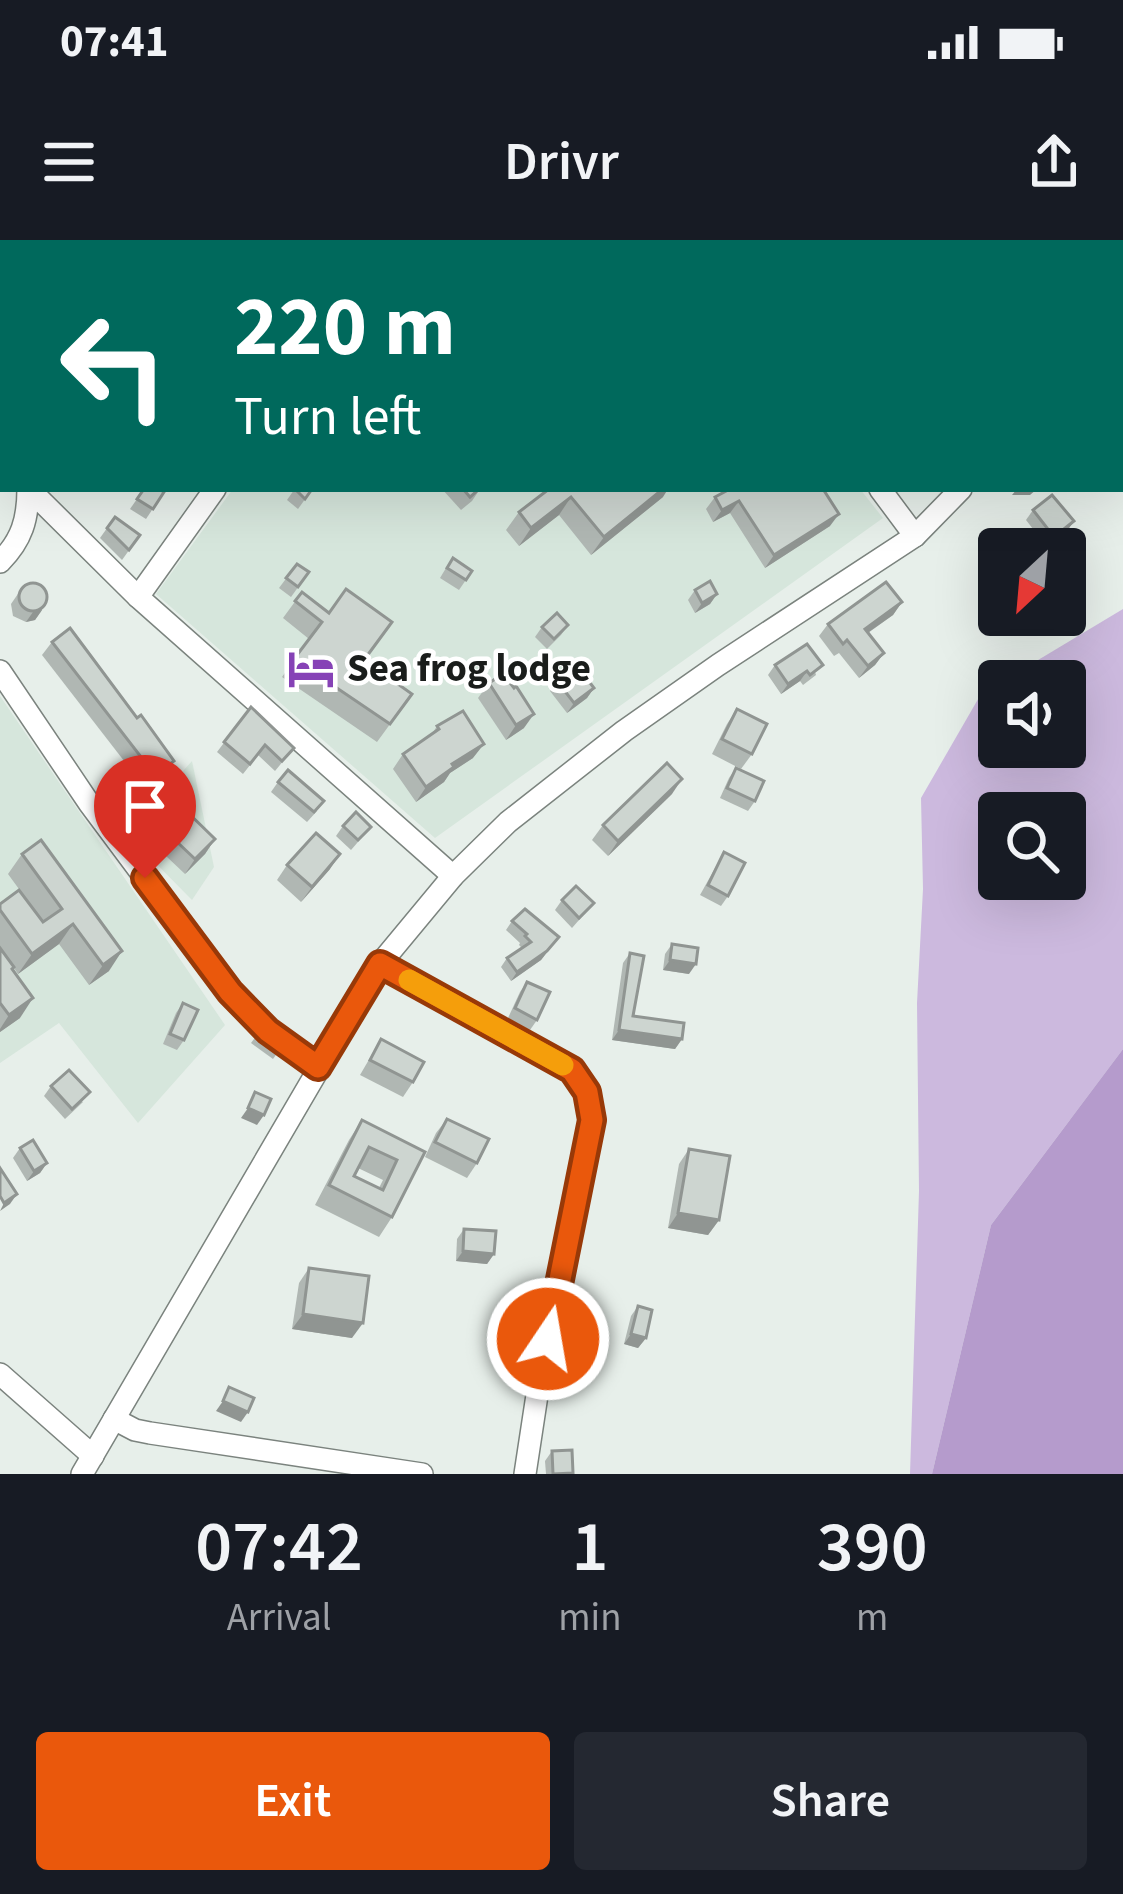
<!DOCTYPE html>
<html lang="en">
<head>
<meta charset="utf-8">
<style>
  body { margin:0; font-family:"Source Sans 3",sans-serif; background:#242831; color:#f1f3f6; height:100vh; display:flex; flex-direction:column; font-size:45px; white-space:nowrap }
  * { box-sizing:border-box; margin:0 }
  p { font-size:39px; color:#9ea1a6 }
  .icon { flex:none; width:66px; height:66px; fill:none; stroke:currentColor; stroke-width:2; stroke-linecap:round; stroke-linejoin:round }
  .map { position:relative; height:1234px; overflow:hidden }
  .drawer { display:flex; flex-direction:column; background:#171b24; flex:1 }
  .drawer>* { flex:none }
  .banner { position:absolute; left:0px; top:0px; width:1125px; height:252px; box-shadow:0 12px 48px #0002; background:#00695c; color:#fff; overflow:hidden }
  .needle { width:78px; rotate:206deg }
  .controls { position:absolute; left:978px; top:288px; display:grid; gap:24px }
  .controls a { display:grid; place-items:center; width:108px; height:108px; border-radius:12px; background:#171b24; box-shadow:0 12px 48px #0002; font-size:60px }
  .pin { position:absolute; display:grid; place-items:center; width:102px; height:102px; color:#fff; margin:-123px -51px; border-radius:50% 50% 50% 0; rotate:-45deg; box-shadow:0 0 12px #0007 }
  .pin .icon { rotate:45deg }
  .me { position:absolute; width:132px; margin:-66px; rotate:12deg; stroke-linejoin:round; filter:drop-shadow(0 0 9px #0008) }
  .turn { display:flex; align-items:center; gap:42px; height:252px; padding:0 36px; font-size:54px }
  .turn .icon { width:156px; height:156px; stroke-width:2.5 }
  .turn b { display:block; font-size:84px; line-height:102px }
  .eta { display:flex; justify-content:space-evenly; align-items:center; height:204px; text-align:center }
  .eta b { font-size:72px; font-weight:600; line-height:84px }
  .action { display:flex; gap:24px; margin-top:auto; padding:24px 36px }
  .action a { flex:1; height:138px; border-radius:12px; background:#ea580c; color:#fff; font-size:48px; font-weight:600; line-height:138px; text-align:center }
  .action a+a { background:#242831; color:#f1f3f6 }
  .status { display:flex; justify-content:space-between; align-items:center; height:84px; padding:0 60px; background:#171b24; direction:ltr }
  .status svg { height:33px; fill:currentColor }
  header { display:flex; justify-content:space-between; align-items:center; height:156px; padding:0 36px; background:#171b24; font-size:54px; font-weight:600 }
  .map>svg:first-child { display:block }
  .built { fill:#d6e6dc }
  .green { fill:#ccb9de; fill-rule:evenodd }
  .water { fill:#b59bcc }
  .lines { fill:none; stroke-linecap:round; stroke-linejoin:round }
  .minor-casing { stroke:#7b837e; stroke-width:24 }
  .minor { stroke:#fff; stroke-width:21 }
  .wall { fill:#b0b7b3; fill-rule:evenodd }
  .shaded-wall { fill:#909592 }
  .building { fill:#cdd5d0; stroke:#909592; stroke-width:3; fill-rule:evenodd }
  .route-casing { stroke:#983908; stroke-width:30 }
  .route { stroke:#ea580c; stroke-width:21 }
  .slow { stroke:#f59e0b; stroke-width:21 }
  .labels { text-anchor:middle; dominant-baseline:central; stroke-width:9; stroke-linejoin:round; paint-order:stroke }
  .poi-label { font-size:39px; font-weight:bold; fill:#1a1d1b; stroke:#fff; text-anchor:start }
</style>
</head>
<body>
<div class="status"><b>07:41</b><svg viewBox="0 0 49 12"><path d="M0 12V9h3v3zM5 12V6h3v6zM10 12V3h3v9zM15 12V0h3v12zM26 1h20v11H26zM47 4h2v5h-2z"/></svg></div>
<header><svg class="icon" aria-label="menu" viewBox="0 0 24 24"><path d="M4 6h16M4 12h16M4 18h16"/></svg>Drivr<svg class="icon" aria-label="share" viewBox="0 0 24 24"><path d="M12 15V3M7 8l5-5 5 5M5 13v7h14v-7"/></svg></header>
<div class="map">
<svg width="1123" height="1234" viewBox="0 0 1123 1234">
  <rect width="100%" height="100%" fill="#e7efea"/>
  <g class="built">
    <polygon points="627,0 1043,0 1046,3 630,3"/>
    <polygon points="233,249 860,249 883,278 435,598 156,354"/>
    <polygon points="0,456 225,785 138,883 59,783 0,823"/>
    <polygon points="192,521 214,627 192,660 127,594"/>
  </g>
  <path class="green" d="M1123,369V809L991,985L932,1234H910L919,951L917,763L923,649L921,558L981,454L999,444V507H1065V441H1003ZM999,573H1065V639H999Z"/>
  <polygon class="water" points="1123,809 1123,1234 932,1234 991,985"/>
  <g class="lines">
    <defs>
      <g id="minor">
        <polyline points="132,0 137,3"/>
        <polyline points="17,3 19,0"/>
        <polyline points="194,3 196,0"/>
        <polyline points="397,3 399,0"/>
        <polyline points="0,30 3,25"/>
        <polyline points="1122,84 1123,83"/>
        <polyline points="0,225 3,228"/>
        <polyline points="29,249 138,357 453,636"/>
        <polyline points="880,249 915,296"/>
        <path d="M0,322C22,300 28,279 28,249"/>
        <polyline points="138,357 215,249"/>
        <polyline points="0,431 89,563 230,752 269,791 318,827"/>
        <polyline points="380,724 571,830 587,852 592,880 539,1142 525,1234"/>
        <polyline points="0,1134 93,1216"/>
        <polyline points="114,1179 135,1190 150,1193 422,1234"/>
        <polyline points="82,1234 380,724 453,636 508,582 624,491 718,425 915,296 961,249"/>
      </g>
    </defs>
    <use href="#minor" class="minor-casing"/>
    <use href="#minor" class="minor"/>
  </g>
  <g class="wall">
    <polygon points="61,0 85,0 83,3 62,3 60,2"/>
    <polygon points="331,0 350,0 348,3 329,3"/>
    <polygon points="871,0 951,0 955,3 874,3"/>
    <polygon points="144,249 164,252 146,279 130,269"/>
    <polygon points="442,249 480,249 472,261 461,270"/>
    <polygon points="549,249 663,257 591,315 559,275 519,306 506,290 519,272"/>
    <polygon points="730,249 830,286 765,328 730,273 713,282 706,269 715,257"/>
    <polygon points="294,250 311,251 298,269 287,260"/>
    <polygon points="1033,270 1067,291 1047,307 1026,280"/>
    <polygon points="115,277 140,295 122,320 100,298"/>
    <polygon points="297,324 309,332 291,357 279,348"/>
    <polygon points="446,328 472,331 459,350 440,338"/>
    <polygon points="24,345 42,370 35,380 26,382 13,376 11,364"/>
    <polygon points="695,350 717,354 710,364 695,373 688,360"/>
    <polygon points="302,352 365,420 412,454 377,502 282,437 309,399 283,378"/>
    <polygon points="902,362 893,375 868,393 884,413 875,425 859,438 839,413 834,416 819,396 828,384"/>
    <polygon points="568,385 561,395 547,409 535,397 542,387"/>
    <polygon points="52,402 174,521 165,534 145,548 42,415"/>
    <polygon points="807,404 816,435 803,445 800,441 781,454 768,435 775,425"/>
    <polygon points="557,441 594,448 587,458 567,473 550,451"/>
    <polygon points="489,443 524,488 506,500 478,458"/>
    <polygon points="251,467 294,508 275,531 258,515 243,534 217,512"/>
    <polygon points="737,469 752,514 741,529 712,514 727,484"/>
    <polygon points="437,486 473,518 450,533 444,542 416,562 393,529 403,514 432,494"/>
    <polygon points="736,528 755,561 748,571 720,558 729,538"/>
    <polygon points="278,542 317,571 307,582 271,552"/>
    <polygon points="672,554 608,616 592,600 603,585"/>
    <polygon points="157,583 215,599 205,614 185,634 147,598"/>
    <polygon points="343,586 371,587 351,610 336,596"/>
    <polygon points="724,612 728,656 721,666 700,655"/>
    <polygon points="22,614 109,731 89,745 59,704 18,734 14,728 20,778 0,792 0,664 43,682 8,634"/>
    <polygon points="287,625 330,629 301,662 277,640"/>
    <polygon points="562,660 594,663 572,688 555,670"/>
    <polygon points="512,681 559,697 541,720 511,741 501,727 507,718 522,708 519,705 520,703 506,690"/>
    <polygon points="672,704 689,734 663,730 665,714"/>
    <polygon points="630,713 633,776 682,799 675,809 612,800 623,723"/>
    <polygon points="527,742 537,780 530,790 508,778 520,752"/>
    <polygon points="183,763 184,800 177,810 163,804 176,773"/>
    <polygon points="262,788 283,805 273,819 251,803"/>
    <polygon points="381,799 413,842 403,857 360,835"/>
    <polygon points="51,846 83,862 65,879 44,856"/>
    <polygon points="447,879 477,923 467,938 425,917 436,893"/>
    <path d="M362,880L425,912L392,977L379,997L315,965L349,900ZM358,928L383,940L379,948L354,936Z"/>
    <polygon points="20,908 47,923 40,933 27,941 13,918"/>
    <polygon points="689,909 719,980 708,995 668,988 679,924"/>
    <polygon points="464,989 494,1014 487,1024 456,1021 457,999"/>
    <polygon points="309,1028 352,1098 292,1089 299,1043"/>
    <polygon points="638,1066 646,1098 638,1108 624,1104 631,1076"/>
    <polygon points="552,1211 572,1234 546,1234 545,1221"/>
  </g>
  <g class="shaded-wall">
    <polygon points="663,249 668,249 663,257 591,315 604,297"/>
    <polygon points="1017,249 1037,249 1030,255 1012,255"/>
    <polygon points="571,257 559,275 519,306 531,288"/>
    <polygon points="739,261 730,273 713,282 722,270"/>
    <polygon points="839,274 830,286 765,328 774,315"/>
    <polygon points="1074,281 1067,291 1047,307 1054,297"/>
    <polygon points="717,354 710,364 695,373 702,363"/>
    <polygon points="902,362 893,375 856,401 865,389"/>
    <polygon points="42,370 35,380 26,382 33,372"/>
    <polygon points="884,413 875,425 859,438 868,426"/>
    <polygon points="807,431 800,441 781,454 788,444"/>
    <polygon points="594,448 587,458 567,473 574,463"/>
    <polygon points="534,474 524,488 506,500 516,485"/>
    <polygon points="484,504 473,518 450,533 444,542 416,562 426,547 452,524"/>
    <polygon points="174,521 165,534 145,548 155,535"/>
    <polygon points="682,539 672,554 608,616 618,601"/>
    <polygon points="215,599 205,614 185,634 195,619"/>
    <polygon points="340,614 330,629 301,662 312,647"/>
    <polygon points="73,684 59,704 18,734 32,714"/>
    <polygon points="559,697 541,720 511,741 517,732"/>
    <polygon points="122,711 109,731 89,745 103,725"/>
    <polygon points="670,720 696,724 689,734 663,730"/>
    <polygon points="33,758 20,778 0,792 0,789 9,775"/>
    <polygon points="619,790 682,799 675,809 612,800"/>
    <polygon points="248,868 264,875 257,885 241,878"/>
    <polygon points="47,923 40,933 27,941 34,931"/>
    <polygon points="17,954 10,964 0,971 4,963"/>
    <polygon points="678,973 719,980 708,995 668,988"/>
    <polygon points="463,1011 494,1014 487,1024 456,1021"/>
    <polygon points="303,1074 363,1083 352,1098 292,1089"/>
    <polygon points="631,1094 646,1098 638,1108 624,1104"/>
    <polygon points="223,1161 248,1172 241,1182 216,1171"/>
  </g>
  <g class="building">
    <polygon points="229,0 250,0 253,3 226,3"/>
    <polygon points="465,0 572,0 578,3 463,3"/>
    <polygon points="837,0 854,0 857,3 835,3"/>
    <polygon points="901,0 951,0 955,3 904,3"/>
    <polygon points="144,249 159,249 164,252 153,269 137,259"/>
    <polygon points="295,249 312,249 305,259"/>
    <polygon points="463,249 479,249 470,257"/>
    <polygon points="549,249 663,249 604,297 571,257 531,288 519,272"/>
    <polygon points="730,249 823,249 839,274 774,315 739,261 722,270 715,257"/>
    <polygon points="1052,255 1074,281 1054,297 1033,270"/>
    <polygon points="115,277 140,295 129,310 107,288"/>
    <polygon points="453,318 472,331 466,340 447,328"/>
    <polygon points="297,324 309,332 298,347 286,338"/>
    <polygon points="710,341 717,354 702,363 695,350"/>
    <polygon points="886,342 902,362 865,389 884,413 868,426 847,400 843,404 828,384"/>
    <circle cx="33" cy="357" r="14"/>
    <polygon points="346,349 392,382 364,420 412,454 390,484 294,419 322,382 295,361 302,352 329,373"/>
    <polygon points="557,373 568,385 554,399 542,387"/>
    <polygon points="70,388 137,478 141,475 174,521 155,535 52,402"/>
    <polygon points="807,404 823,425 810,435 807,431 788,444 775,425"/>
    <polygon points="577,426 594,448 574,463 557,441"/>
    <polygon points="503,434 514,448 516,446 534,474 516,485 489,443"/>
    <polygon points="251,467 294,508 282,521 265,505 250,524 224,502"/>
    <polygon points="737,469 767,484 752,514 722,499"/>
    <polygon points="463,471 484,504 452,524 454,527 426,547 403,514 439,489 437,486"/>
    <polygon points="667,523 682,539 618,601 603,585"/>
    <polygon points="736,528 764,541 755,561 727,548"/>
    <polygon points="288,530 324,561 314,572 278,542"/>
    <polygon points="177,562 215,599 195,619 157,583"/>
    <polygon points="356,572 371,587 358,600 343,586"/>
    <polygon points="316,593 340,614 312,647 287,625"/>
    <polygon points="41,600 122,711 103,725 73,684 32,714 0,670 0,664 19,650 43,682 62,669 22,614"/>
    <polygon points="724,612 745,623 728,656 708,645"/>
    <polygon points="576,646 594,663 579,678 562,660"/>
    <polygon points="525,669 559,697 547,711 517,732 507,718 531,702 525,696 527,694 512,681"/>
    <polygon points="672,704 698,708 696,724 670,720"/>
    <polygon points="0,708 14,727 12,729 33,758 9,775 0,763"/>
    <polygon points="630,713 644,716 633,776 684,783 682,799 619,790"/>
    <polygon points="527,742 550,752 537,780 515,768"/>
    <polygon points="183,763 198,770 184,800 170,794"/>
    <polygon points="262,788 283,805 280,809 258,793"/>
    <polygon points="381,799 424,822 413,842 370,820"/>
    <polygon points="69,830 90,852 72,869 51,846"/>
    <polygon points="255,852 271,859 264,875 248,868"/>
    <polygon points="447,879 489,899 477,923 435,902"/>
    <path d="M362,880L425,912L392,977L329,945ZM369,907L397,920L383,950L354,936Z"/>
    <polygon points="33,900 47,923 34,931 20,908"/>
    <polygon points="689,909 730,916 719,980 678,973"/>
    <polygon points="0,928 17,954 4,963 0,956"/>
    <polygon points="464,989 496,991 494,1014 463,1011"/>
    <polygon points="309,1028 369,1036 363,1083 303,1074"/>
    <polygon points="638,1066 652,1070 646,1098 631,1094"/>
    <polygon points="229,1147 254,1158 248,1172 223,1161"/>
    <polygon points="572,1210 573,1233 553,1234 552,1211"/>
  </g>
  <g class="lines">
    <defs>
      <polyline id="route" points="145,638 230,752 268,791 318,827 380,724 572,830 587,852 592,880 548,1099"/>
    </defs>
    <use href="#route" class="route-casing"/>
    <use href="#route" class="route"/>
    <polyline class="slow" points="409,740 563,825"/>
  </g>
  <defs>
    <symbol id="hotel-bare" viewBox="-9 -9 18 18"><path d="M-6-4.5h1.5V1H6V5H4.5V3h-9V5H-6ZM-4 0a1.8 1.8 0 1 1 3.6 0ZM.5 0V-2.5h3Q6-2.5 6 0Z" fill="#8642b6" stroke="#fff" stroke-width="2.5" paint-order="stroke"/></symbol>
  </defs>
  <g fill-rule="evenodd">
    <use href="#hotel-bare" x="278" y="396" width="66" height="66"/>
  </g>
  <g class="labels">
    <g class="poi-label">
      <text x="347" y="429">Sea frog lodge</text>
    </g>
  </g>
</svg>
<div class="controls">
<a><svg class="needle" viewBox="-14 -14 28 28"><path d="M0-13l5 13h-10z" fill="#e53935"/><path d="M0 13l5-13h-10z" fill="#9ea1a6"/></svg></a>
<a><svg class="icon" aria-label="sound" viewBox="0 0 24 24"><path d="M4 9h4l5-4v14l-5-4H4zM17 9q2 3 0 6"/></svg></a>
<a><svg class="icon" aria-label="search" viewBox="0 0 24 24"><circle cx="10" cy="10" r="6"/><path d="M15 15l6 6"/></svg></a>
</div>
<div class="pin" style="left:145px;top:638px;background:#d93025"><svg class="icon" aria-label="arrive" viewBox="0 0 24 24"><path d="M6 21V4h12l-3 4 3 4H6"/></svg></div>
<svg class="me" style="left:548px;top:1099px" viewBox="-20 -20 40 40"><circle r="17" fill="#ea580c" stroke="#fff" stroke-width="3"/><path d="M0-11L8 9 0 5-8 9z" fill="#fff"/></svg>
<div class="banner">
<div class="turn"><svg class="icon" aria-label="left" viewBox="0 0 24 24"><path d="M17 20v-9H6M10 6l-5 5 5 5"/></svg><div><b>220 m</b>Turn left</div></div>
</div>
</div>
<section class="drawer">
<div class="eta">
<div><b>07:42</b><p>Arrival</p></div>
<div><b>1</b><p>min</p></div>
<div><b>390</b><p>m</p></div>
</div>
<div class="action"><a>Exit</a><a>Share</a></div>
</section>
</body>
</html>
